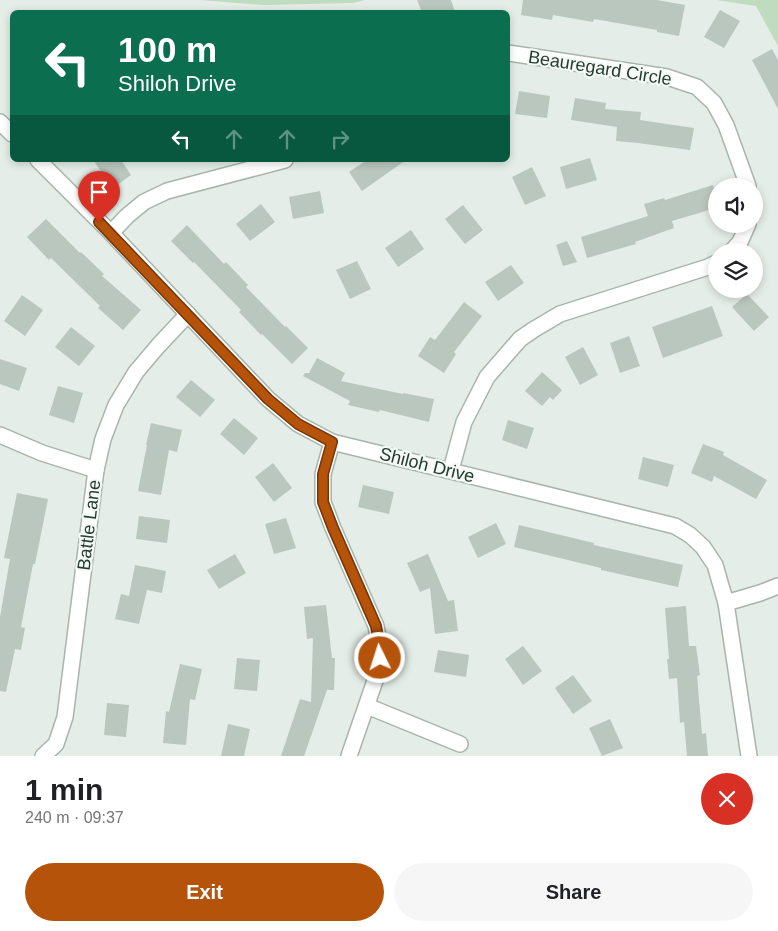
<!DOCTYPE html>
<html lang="en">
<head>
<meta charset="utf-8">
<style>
  body { margin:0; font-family:Helvetica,sans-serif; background:#f6f6f6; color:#202124; height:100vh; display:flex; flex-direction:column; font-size:19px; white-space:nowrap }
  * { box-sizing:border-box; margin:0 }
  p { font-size:16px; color:#757577 }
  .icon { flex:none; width:28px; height:28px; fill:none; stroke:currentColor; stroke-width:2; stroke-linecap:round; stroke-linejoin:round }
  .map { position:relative; height:756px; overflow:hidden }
  .sheet { display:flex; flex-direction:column; background:#fff; flex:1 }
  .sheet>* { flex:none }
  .top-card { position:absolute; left:10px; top:10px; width:500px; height:152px; border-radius:8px; box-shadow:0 2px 8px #0003; background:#0b6e4f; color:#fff; overflow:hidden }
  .controls { position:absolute; left:708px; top:178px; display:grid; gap:10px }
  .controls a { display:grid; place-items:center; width:55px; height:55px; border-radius:50%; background:#fff; box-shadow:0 2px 8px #0003; font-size:25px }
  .pin { position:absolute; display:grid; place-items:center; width:42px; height:42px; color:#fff; margin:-51px -21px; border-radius:50% 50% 50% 0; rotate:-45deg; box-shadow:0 0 5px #0007 }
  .pin .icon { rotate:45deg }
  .me { position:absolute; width:55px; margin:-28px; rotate:356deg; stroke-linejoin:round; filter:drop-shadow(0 0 4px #0008) }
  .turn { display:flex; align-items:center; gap:18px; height:105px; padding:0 25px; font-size:22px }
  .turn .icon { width:65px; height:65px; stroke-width:2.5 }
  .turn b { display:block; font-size:35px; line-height:42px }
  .lanes { display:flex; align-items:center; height:48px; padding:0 25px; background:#0003; justify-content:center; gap:25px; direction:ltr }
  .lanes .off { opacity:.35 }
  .round { display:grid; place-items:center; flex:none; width:52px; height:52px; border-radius:26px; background:#f6f6f6 }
  .overview { display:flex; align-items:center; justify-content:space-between; height:85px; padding:0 25px }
  h1 { font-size:30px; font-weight:800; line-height:38px }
  .action { display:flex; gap:10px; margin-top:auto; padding:10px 25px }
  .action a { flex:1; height:58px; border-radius:30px; background:#b45309; color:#fff; font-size:20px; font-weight:800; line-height:58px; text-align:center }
  .action a+a { background:#f6f6f6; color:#202124 }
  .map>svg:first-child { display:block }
  .green { fill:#bfdcbf }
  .building { fill:#bac7bf }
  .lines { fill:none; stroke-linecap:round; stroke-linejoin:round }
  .minor-casing { stroke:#a7b5ac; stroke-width:18 }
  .minor { stroke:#fff; stroke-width:15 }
  .route-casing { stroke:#753606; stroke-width:12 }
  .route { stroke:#b45309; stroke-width:9 }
  .labels { text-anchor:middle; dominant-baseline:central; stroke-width:4.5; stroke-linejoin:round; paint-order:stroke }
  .street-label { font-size:18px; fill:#253d30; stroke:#f5f9f6 }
</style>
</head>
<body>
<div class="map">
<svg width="778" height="756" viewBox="0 0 778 756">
  <rect width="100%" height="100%" fill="#e4ede7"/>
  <g class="green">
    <polygon points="200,0 365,0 353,3 264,5"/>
    <polygon points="717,0 778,0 778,46 756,6"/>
  </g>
  <g class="building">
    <polygon points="417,0 451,0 455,12 422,12"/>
    <polygon points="523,0 657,0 685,5 679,36 657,32 657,30 594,19 593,22 553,15 552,20 521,15"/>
    <polygon points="720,10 740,21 724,48 704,37"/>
    <polygon points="772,49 778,60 778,109 752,60"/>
    <polygon points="519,91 550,96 547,118 515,114"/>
    <polygon points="575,98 606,103 605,109 641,112 640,120 694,128 690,150 638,143 616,141 617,127 571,120"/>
    <polygon points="590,158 597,180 566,189 560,167"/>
    <polygon points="93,160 121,160 131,175 113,188"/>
    <polygon points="367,160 406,160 362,191 349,172"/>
    <polygon points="532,167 546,196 525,205 512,177"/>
    <polygon points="713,185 716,195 716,208 672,221 674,228 635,242 636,244 587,258 581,237 648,216 644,204 664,198 665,200"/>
    <polygon points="320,191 324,213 293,219 289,197"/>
    <polygon points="261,204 275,222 250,241 236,224"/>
    <polygon points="463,205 483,230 465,244 445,219"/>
    <polygon points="46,219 80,253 81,252 104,274 102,276 141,310 123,330 98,308 100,306 51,258 49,260 27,237"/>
    <polygon points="187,225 224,264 226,262 248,285 246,287 285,327 286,326 308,348 292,364 262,334 261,335 239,312 241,310 194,262 193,263 171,241"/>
    <polygon points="411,230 424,249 398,267 385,248"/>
    <polygon points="567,241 577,262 563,266 556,245"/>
    <polygon points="357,261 371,289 350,299 336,270"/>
    <polygon points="511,265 524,283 498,301 485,282"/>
    <polygon points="747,294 769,317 754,331 732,307"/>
    <polygon points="22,295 43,310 25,336 4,321"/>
    <polygon points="464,302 482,316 454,352 456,354 444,373 418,356 430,337 435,340"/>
    <polygon points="712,306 723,336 663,358 652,327"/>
    <polygon points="71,327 95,346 79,366 55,347"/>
    <polygon points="629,336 640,366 620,373 610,343"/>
    <polygon points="583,347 598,375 580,385 565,357"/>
    <polygon points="317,358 345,373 341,381 403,394 403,393 434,399 429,422 380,410 379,412 348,405 350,401 303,376 305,373 309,373"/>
    <polygon points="0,359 27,368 19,391 0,384"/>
    <polygon points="542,372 562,390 553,400 550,397 542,406 525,391"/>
    <polygon points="191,380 215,400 200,417 176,397"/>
    <polygon points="58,386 83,393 74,423 49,415"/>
    <polygon points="234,418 258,438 244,455 220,434"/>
    <polygon points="508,420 534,428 527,449 502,440"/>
    <polygon points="151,423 182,430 177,452 169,450 161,495 138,491 147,445 146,445"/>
    <polygon points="703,444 724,452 723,455 767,480 756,499 714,476 712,482 691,473"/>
    <polygon points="643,457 674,465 668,487 638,479"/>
    <polygon points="273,463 292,488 274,502 255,477"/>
    <polygon points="363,485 394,492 389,514 358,507"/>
    <polygon points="17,493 48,499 35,564 33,564 21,627 25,628 21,650 15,649 6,692 0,691 0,617 10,559 4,558"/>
    <polygon points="139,516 170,520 167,543 136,539"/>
    <polygon points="286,518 296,548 274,554 265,524"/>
    <polygon points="496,523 506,544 478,558 468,537"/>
    <polygon points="519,525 594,543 594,545 683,565 678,587 601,570 601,568 514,547"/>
    <polygon points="235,554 246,573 219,589 207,570"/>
    <polygon points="428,554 448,601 454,600 458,631 435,634 430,588 420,592 407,563"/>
    <polygon points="135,565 166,571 162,593 147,590 139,624 115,619 121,594 129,596"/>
    <polygon points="326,605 332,658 335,658 334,690 327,690 304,756 281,756 300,699 311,702 313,638 307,639 304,607"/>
    <polygon points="686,606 689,646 696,646 700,675 697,676 702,734 706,733 708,756 687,756 684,722 680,723 677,678 669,679 667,659 669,659 665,608"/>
    <polygon points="523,646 542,671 523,685 505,659"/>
    <polygon points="438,650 469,655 466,677 434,672"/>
    <polygon points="237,658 260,660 257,691 234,689"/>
    <polygon points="180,664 202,669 195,700 190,699 186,745 163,743 166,711 169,712"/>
    <polygon points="573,675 592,701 573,714 555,688"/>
    <polygon points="107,703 129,705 126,737 104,735"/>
    <polygon points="610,719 623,748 602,756 589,728"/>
    <polygon points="228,724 250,729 244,756 221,756"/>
  </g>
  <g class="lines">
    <defs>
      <g id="minor">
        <polyline points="508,53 667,77 697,87 714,103 726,125 748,186"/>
        <polyline points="0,122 12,134"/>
        <polyline points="38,160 111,233 268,399 298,424 332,442 675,526 690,535 703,547 715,565 726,603 749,756"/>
        <polyline points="111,233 127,216 144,202 167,191 285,160"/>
        <polyline points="732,251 740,242 748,224"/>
        <polyline points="0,435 42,453 96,470"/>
        <polyline points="332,442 323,474 323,502 333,528 376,626 380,648 379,669 349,756"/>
        <polyline points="451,470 464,422 487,377 520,339 533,330 560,314 708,267 716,263"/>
        <polyline points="726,603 760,593 778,586"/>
        <polyline points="367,706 460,744"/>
        <polyline points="43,756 56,744 65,717 96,470 103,439 116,405 136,372 158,346 188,314"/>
      </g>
    </defs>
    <use href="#minor" class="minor-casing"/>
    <use href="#minor" class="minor"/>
  </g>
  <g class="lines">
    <defs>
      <polyline id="route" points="99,222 268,399 298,424 332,442 323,474 323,502 333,528 376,626 380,648 380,658"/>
    </defs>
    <use href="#route" class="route-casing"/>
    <use href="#route" class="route"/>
  </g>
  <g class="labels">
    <g class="street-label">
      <text transform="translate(600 68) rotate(9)">Beauregard Circle</text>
      <text transform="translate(427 465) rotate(14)">Shiloh Drive</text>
      <text transform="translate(89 525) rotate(-83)">Battle Lane</text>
    </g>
  </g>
</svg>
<div class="controls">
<a><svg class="icon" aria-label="sound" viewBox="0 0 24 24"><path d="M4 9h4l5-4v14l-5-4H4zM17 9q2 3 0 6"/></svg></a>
<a><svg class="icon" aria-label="layers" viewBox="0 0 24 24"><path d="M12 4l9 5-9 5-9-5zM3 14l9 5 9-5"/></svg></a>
</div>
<div class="pin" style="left:99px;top:222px;background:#d93025"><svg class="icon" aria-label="arrive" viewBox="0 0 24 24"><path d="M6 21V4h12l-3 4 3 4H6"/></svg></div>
<svg class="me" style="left:380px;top:658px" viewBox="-20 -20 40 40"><circle r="17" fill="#b45309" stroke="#fff" stroke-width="3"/><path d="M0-11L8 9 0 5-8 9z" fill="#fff"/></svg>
<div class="top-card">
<div class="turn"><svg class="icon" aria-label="left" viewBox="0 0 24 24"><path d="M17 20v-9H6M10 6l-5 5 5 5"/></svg><div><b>100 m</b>Shiloh Drive</div></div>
<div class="lanes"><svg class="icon" aria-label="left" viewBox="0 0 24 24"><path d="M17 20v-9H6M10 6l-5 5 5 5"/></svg><svg class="icon off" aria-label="ahead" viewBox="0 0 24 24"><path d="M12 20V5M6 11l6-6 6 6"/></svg><svg class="icon off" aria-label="ahead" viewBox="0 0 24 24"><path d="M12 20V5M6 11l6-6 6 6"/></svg><svg class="icon off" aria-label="right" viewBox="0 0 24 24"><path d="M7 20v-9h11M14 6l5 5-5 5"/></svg></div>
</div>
</div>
<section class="sheet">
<div class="overview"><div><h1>1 min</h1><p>240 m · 09:37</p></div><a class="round" style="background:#d93025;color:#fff"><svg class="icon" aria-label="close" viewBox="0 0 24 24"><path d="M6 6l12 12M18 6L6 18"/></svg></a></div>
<div class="action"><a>Exit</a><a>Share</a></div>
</section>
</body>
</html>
